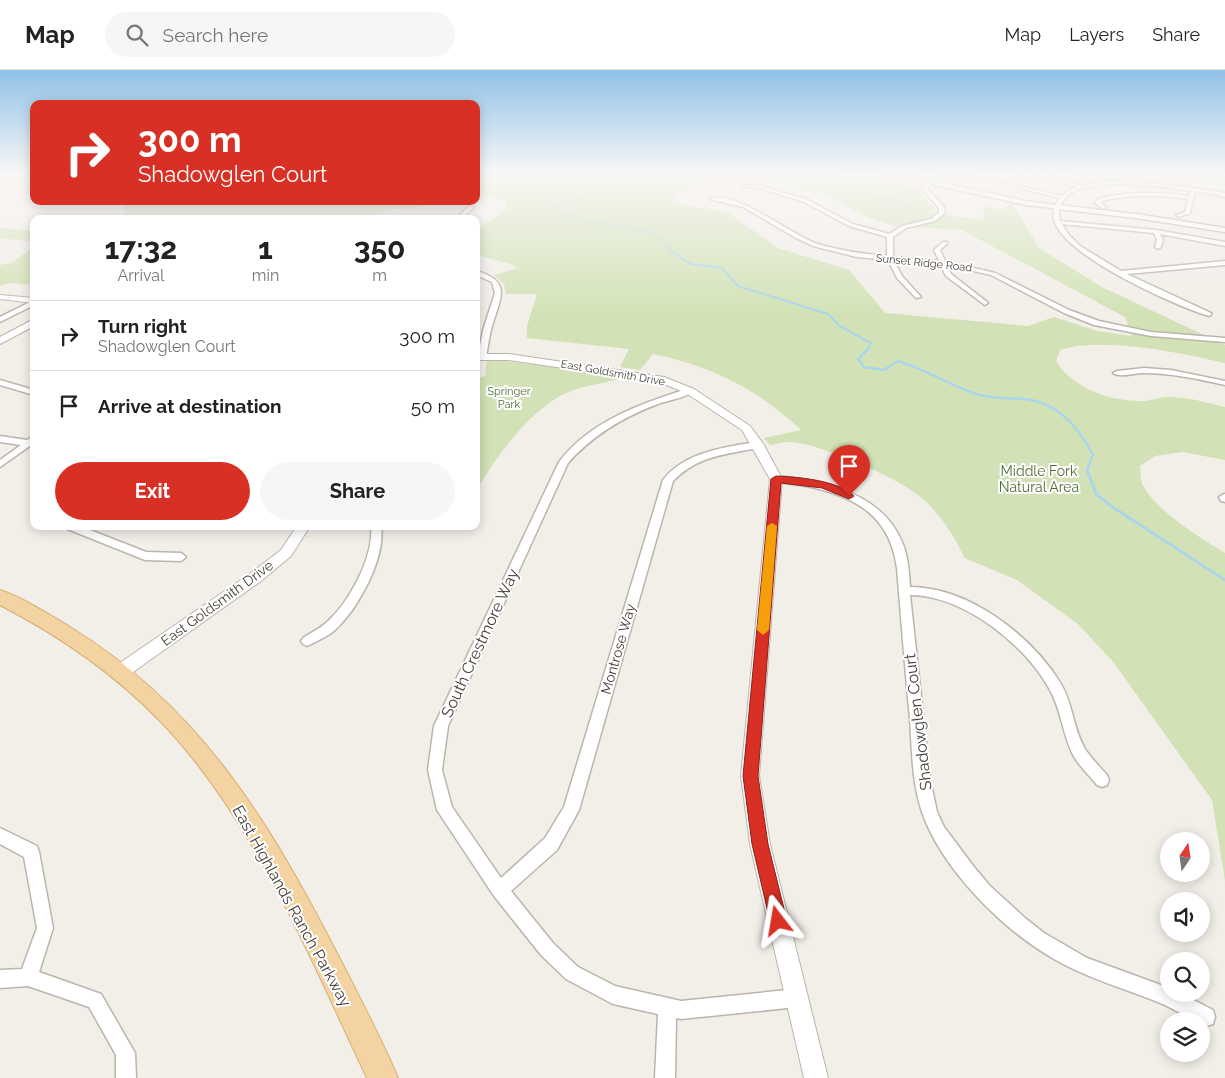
<!DOCTYPE html>
<html lang="en">
<head>
<meta charset="utf-8">
<style>
  body { margin:0; font-family:Raleway,sans-serif; background:#f6f6f6; color:#222; height:100vh; display:flex; flex-direction:column; font-size:19px; white-space:nowrap }
  * { box-sizing:border-box; margin:0 }
  p { font-size:16px; color:#767676 }
  .icon { flex:none; width:28px; height:28px; fill:none; stroke:currentColor; stroke-width:2; stroke-linecap:round; stroke-linejoin:round }
  .map { position:relative; flex:1; overflow:hidden }
  .drawer { position:absolute; left:30px; top:145px; width:450px; height:315px; display:flex; flex-direction:column; background:#fff; border-radius:10px; box-shadow:0 2px 12px #0003 }
  .drawer>* { flex:none }
  .hud { position:absolute; left:30px; top:30px; width:450px; height:105px; border-radius:10px; box-shadow:0 2px 12px #0003; background:#d93025; color:#fff; overflow:hidden }
  .needle { width:32px; rotate:13deg }
  .fabs { position:absolute; left:1160px; top:762px; display:grid; gap:10px }
  .fabs a { display:grid; place-items:center; width:50px; height:50px; border-radius:50%; background:#fff; box-shadow:0 2px 12px #0003; font-size:25px }
  .pin { position:absolute; display:grid; place-items:center; width:42px; height:42px; color:#fff; margin:-51px -21px; border-radius:50% 50% 50% 0; rotate:-45deg; box-shadow:0 0 5px #0007 }
  .pin .icon { rotate:45deg }
  .me { position:absolute; width:55px; margin:-28px; rotate:346deg; stroke-linejoin:round; filter:drop-shadow(0 0 4px #0008) }
  .turn { display:flex; align-items:center; gap:18px; height:105px; padding:0 25px; font-size:22px }
  .turn .icon { width:65px; height:65px; stroke-width:2.5 }
  .turn b { display:block; font-size:35px; line-height:42px }
  .eta { display:flex; justify-content:space-evenly; align-items:center; height:85px; text-align:center }
  .eta b { font-size:30px; font-weight:700; line-height:35px }
  .cta { display:flex; gap:10px; margin-top:auto; padding:10px 25px }
  .cta a { flex:1; height:58px; border-radius:30px; background:#d93025; color:#fff; font-size:20px; font-weight:700; line-height:58px; text-align:center }
  .cta a+a { background:#f6f6f6; color:#222 }
  ul { padding:0; list-style:none }
  li { display:flex; align-items:center; gap:15px; height:70px; padding:0 25px; border-top:1px solid #e0e0e0 }
  li div { flex:1 }
  li b { display:block; font-size:19px }
  li em { font-style:normal }
  header { display:flex; align-items:center; gap:30px; box-sizing:border-box; height:70px; padding:0 25px; background:#fff; border-bottom:1px solid #e0e0e0 }
  header strong { font-size:24px }
  nav { display:flex; gap:28px; margin-inline-start:auto; font-size:18px }
  .search { width:350px; height:45px; background:#f6f6f6; display:flex; align-items:center; gap:12px; box-sizing:border-box; padding:0 18px; border-radius:28px; color:#767676; font-size:19px }
  .map>svg:first-child { display:block }
  .green { fill:#d2e2b6; fill-rule:evenodd }
  .lines { fill:none; stroke-linecap:round; stroke-linejoin:round }
  .stream-far3 { stroke:#abd5e8; stroke-width:1 }
  .stream-far2 { stroke:#abd5e8; stroke-width:2 }
  .stream-far1 { stroke:#abd5e8; stroke-width:2.5 }
  .stream { stroke:#abd5e8; stroke-width:3 }
  .minor-casing { stroke:#bcb5ac; stroke-width:3 }
  .tertiary-casing { stroke:#bcb5ac; stroke-width:2 }
  .primary-casing { stroke:#d6ae72; stroke-width:2 }
  .minor { fill:#fff; fill-rule:evenodd }
  .tertiary { fill:#fff; fill-rule:evenodd }
  .primary { fill:#f3d3a1; fill-rule:evenodd }
  .route { fill:#d93025; stroke:#8d1f18 }
  .slow { fill:#f59e0b }
  .labels { text-anchor:middle; dominant-baseline:central; stroke-width:4; stroke-linejoin:round; paint-order:stroke }
  .far-street-label { font-size:11px; fill:#453e38; stroke:#fff }
  .far-park-label { font-size:11px; fill:#4f7031; stroke:#fff }
  .park-label { font-size:14px; fill:#4f7031; stroke:#fff }
  .street-label { font-size:14px; fill:#453e38; stroke:#fff }
  .near-street-label { font-size:16px; fill:#453e38; stroke:#fff }
</style>
</head>
<body>
<header>
<strong>Map</strong>
<div class="search"><svg class="icon" aria-label="search" viewBox="0 0 24 24"><circle cx="10" cy="10" r="6"/><path d="M15 15l6 6"/></svg>Search here</div>
<nav><a>Map</a><a>Layers</a><a>Share</a></nav>
</header>
<div class="map">
<svg width="1225" height="1008" viewBox="0 0 1225 1008">
  <rect width="100%" height="100%" fill="#f2eee8"/>
  <g class="green">
    <path d="M476,103H817L917,116L918,121L935,138L933,143L983,150L984,136L1000,140L1012,133L1039,178L1102,217L1225,275V293C1183,283 1100,266 1060,280L1056,291C1073,318 1107,330 1138,331C1147,332 1156,328 1165,327C1185,326 1205,332 1225,337V390L1183,382L1155,386L1140,396C1141,402 1140,411 1143,416C1158,442 1199,467 1225,483V811L1212,730L1114,593L1078,554L1017,510L965,488C952,463 944,449 923,429C902,409 814,370 786,372C781,373 775,374 770,375L764,368L801,360C758,319 711,296 653,284L640,300L620,297L629,279L527,268V256L537,224H506L504,214L494,205L517,198L511,194L476,185V161L506,139V134L496,128L476,125ZM730,105L763,108L825,125L867,147L894,156L962,160L1125,247L1132,266L1097,261L1054,247L1028,256L885,243L849,200L778,178L727,142L674,133L673,130L683,119Z"/>
    <path d="M1070,103H1225V116C1186,110 1147,104 1108,104C1097,104 1080,109 1070,103Z"/>
    <path d="M124,131H439C421,144 391,131 370,149H112L124,144Z"/>
    <polygon points="0,158 34,161 34,172 0,168"/>
    <polygon points="34,176 34,215 11,213 0,216 0,195 12,193"/>
    <path d="M487,289L613,304L629,307C609,312 585,315 566,323C529,340 496,387 476,421V309L485,306Z"/>
  </g>
  <g class="lines">
    <g class="stream-far3">
      <polyline points="566,103 572,105 572,110 591,119 593,125 561,134 553,140 587,151 650,162 661,168 670,181"/>
      <polyline points="766,103 787,109 833,112 866,125 902,132 914,139"/>
    </g>
    <polyline class="stream-far2" points="669,180 691,194 722,198 738,216 828,244 840,256 871,273 868,279"/>
    <path class="stream-far1" d="M869,278L858,289L864,297L884,300L898,291C925,299 949,315 976,324C992,329 1009,328 1025,329C1057,332 1079,358 1093,385L1087,400L1088,403"/>
    <polyline class="stream" points="1088,402 1096,424 1111,436 1225,510"/>
    <defs>
      <g id="minor">
        <path d="M888,103L930,110L946,104L976,103L947,106L934,111L1026,131L1055,135L1060,128L1003,114L1005,113L1063,126L1067,121L1077,117L1042,107L1038,103H1043L1082,116L1109,111L1135,112L1187,117L1225,123V127L1195,121L1190,143L1179,147L1176,145L1185,142L1188,129C1158,125 1131,124 1102,131L1101,133L1106,137L1103,139L1095,133L1098,129C1129,121 1157,122 1189,126L1191,121C1162,116 1095,107 1070,124C1066,126 1063,132 1060,135L1143,145L1225,158V162L1143,149L1059,139L1060,151L1156,160L1225,172V176L1160,164L1163,170L1161,177L1158,179L1155,177L1157,170L1154,163L1062,154L1068,164L1080,176L1121,201L1225,191V195L1127,204L1211,243V245L1209,246C1173,235 1069,188 1055,153C1053,149 1053,142 1054,138L1026,135L931,114L928,119L944,137L945,143L935,151L906,158L893,167V187L939,191L934,180L943,172H947V174L940,180L945,191L995,203L1069,240L1099,251L1151,262L1225,268V272L1151,266L1094,255L1064,243L991,205L947,195L951,204L987,232L988,233L985,235L946,206L940,194L894,191L902,206L921,227L916,228L897,208L888,190L857,187L813,176L796,168L743,137L709,129C734,118 792,166 818,174C841,181 864,184 887,186V167L849,156L802,131L759,118L742,116L744,115L759,116L806,129L853,154L889,164L902,156L931,149L939,142V138L922,119L927,113Z"/>
        <polygon points="469,136 474,137 462,149 456,149"/>
        <polygon points="420,147 424,148 425,149 417,149"/>
        <path d="M476,201C513,211 500,228 492,256C489,266 488,277 486,287L482,289L478,287L483,260L495,223L492,212L476,205Z"/>
        <polygon points="34,230 34,235 0,252 0,247"/>
        <path d="M1144,298L1171,300L1225,311V315C1198,309 1171,303 1143,303C1135,303 1120,308 1113,303L1117,301Z"/>
        <polygon points="0,310 34,320 34,325 0,315"/>
        <path d="M687,319H690L694,321C685,328 669,330 658,334C623,347 593,365 568,393L448,656L442,700L452,737L501,808L545,768L564,737L663,410C681,387 710,380 738,375C745,374 754,372 761,373V377C726,385 700,384 673,411L579,740L557,780L511,821L553,873L578,897L615,916L681,931L797,919L803,922L806,928L803,934L797,937L681,949L676,948L675,1008H655L658,944L613,934L566,909L541,885L494,826L437,740L428,700L434,656L559,392C590,351 640,334 687,319Z"/>
        <polygon points="0,366 27,370 34,366 34,373 0,397 0,390 21,375 0,372"/>
        <path d="M776,406C823,410 882,423 902,472C908,485 909,502 910,517C969,517 1032,566 1061,614C1073,634 1073,659 1085,679C1091,688 1100,697 1107,705L1109,710L1107,715L1102,717L1097,715C1089,705 1079,696 1073,685C1063,665 1061,640 1050,620C1026,575 963,525 910,525L930,709L937,742L944,757L974,797L990,816L1025,848L1044,863L1087,888L1169,918V924L1184,925L1213,940L1215,947L1213,954L1206,956L1201,954V951H1195C1183,945 1171,937 1158,932C1123,918 1087,908 1054,889C1003,860 941,798 922,742C912,713 912,679 910,649C905,598 901,548 897,498C890,447 858,428 811,417C798,414 785,414 773,411L771,409L773,407Z"/>
        <polygon points="1224,424 1225,424 1225,432 1221,431 1219,427"/>
        <polygon points="64,456 80,456 146,482 181,483 186,487 181,491 145,490 65,458"/>
        <path d="M371,456H381C386,488 358,539 335,560C328,566 319,570 311,574L307,576L303,574L301,571L303,568C310,563 319,559 326,553C349,533 374,487 371,456Z"/>
        <polygon points="0,758 37,776 39,782 53,858 39,902 101,924 135,983 136,1008 116,1008 116,985 89,937 28,916 0,918 0,900 22,899 37,858 24,787 0,774"/>
      </g>
      <g id="tertiary">
        <polygon points="0,225 34,228 34,233 0,229"/>
        <polygon points="34,249 34,256 0,274 0,267"/>
        <polygon points="476,284 509,284 664,307 694,319 750,356 764,375 782,409 759,706 770,774 828,1008 804,1008 750,774 741,706 770,409 742,360 686,323 659,312 509,290 476,290"/>
        <polygon points="297,456 310,456 291,486 261,511 126,607 120,608 114,607 112,602 114,597 251,503 281,480"/>
      </g>
      <path id="primary" d="M0,520C24,528 48,544 70,557C202,638 271,755 340,889C360,928 381,968 398,1008H367C311,890 253,747 161,652C115,604 60,566 0,535Z"/>
    </defs>
    <use href="#minor" class="minor-casing"/>
    <use href="#tertiary" class="tertiary-casing"/>
    <use href="#primary" class="primary-casing"/>
    <use href="#minor" class="minor"/>
    <use href="#tertiary" class="tertiary"/>
    <use href="#primary" class="primary"/>
  </g>
  <linearGradient id="sky" x2="0" y2="1"><stop stop-color="#8fc1e8"/><stop offset="0.42" stop-color="#f9f7f5"/><stop offset="1" stop-color="#f9f7f5" stop-opacity="0"/></linearGradient>
  <rect width="1225" height="244" fill="url(#sky)"/>
  <path class="route" d="M776,406C797,407 838,410 854,426L849,429L822,418L781,413L758,706L768,774L787,851L784,857L778,860L772,857L770,851L752,774L743,706L771,409Z"/>
  <polygon class="slow" points="772,453 777,456 769,560 763,565 757,560 767,456"/>
  <g class="labels">
    <g class="far-street-label">
      <text transform="translate(924 193) rotate(6)">Sunset Ridge Road</text>
      <text transform="translate(613 303) rotate(10)">East Goldsmith Drive</text>
    </g>
    <g class="far-park-label">
      <text x="509" y="321">Springer<tspan x="509" dy="13">Park</tspan></text>
    </g>
    <g class="park-label">
      <text x="1039" y="401">Middle Fork<tspan x="1039" dy="16">Natural Area</tspan></text>
    </g>
    <g class="street-label">
      <text transform="translate(217 533) rotate(-36)">East Goldsmith Drive</text>
      <text transform="translate(618 579) rotate(-74)">Montrose Way</text>
    </g>
    <g class="near-street-label">
      <text transform="translate(480 573) rotate(-65)">South Crestmore Way</text>
      <text transform="translate(918 652) rotate(-97)">Shadowglen Court</text>
      <text transform="translate(292 836) rotate(61)">East Highlands Ranch Parkway</text>
    </g>
  </g>
</svg>
<div class="fabs">
<a><svg class="needle" viewBox="-14 -14 28 28"><path d="M0-13l5 13h-10z" fill="#e53935"/><path d="M0 13l5-13h-10z" fill="#767676"/></svg></a>
<a><svg class="icon" aria-label="sound" viewBox="0 0 24 24"><path d="M4 9h4l5-4v14l-5-4H4zM17 9q2 3 0 6"/></svg></a>
<a><svg class="icon" aria-label="search" viewBox="0 0 24 24"><circle cx="10" cy="10" r="6"/><path d="M15 15l6 6"/></svg></a>
<a><svg class="icon" aria-label="layers" viewBox="0 0 24 24"><path d="M12 4l9 5-9 5-9-5zM3 14l9 5 9-5"/></svg></a>
</div>
<div class="pin" style="left:849px;top:426px;background:#d93025"><svg class="icon" aria-label="arrive" viewBox="0 0 24 24"><path d="M6 21V4h12l-3 4 3 4H6"/></svg></div>
<svg class="me" style="left:778px;top:851px" viewBox="-20 -20 40 40"><path d="M0-17L14 15 0 8-14 15z" fill="#d93025" stroke="#fff" stroke-width="4"/></svg>
<div class="hud">
<div class="turn"><svg class="icon" aria-label="right" viewBox="0 0 24 24"><path d="M7 20v-9h11M14 6l5 5-5 5"/></svg><div><b>300 m</b>Shadowglen Court</div></div>
</div>
<section class="drawer">
<div class="eta">
<div><b>17:32</b><p>Arrival</p></div>
<div><b>1</b><p>min</p></div>
<div><b>350</b><p>m</p></div>
</div>
<ul>
<li><svg class="icon" aria-label="right" viewBox="0 0 24 24"><path d="M7 20v-9h11M14 6l5 5-5 5"/></svg><div><b>Turn right</b><p>Shadowglen Court</p></div><em>300 m</em></li>
<li><svg class="icon" aria-label="arrive" viewBox="0 0 24 24"><path d="M6 21V4h12l-3 4 3 4H6"/></svg><div><b>Arrive at destination</b></div><em>50 m</em></li>
</ul>
<div class="cta"><a>Exit</a><a>Share</a></div>
</section>
</div>
</body>
</html>
